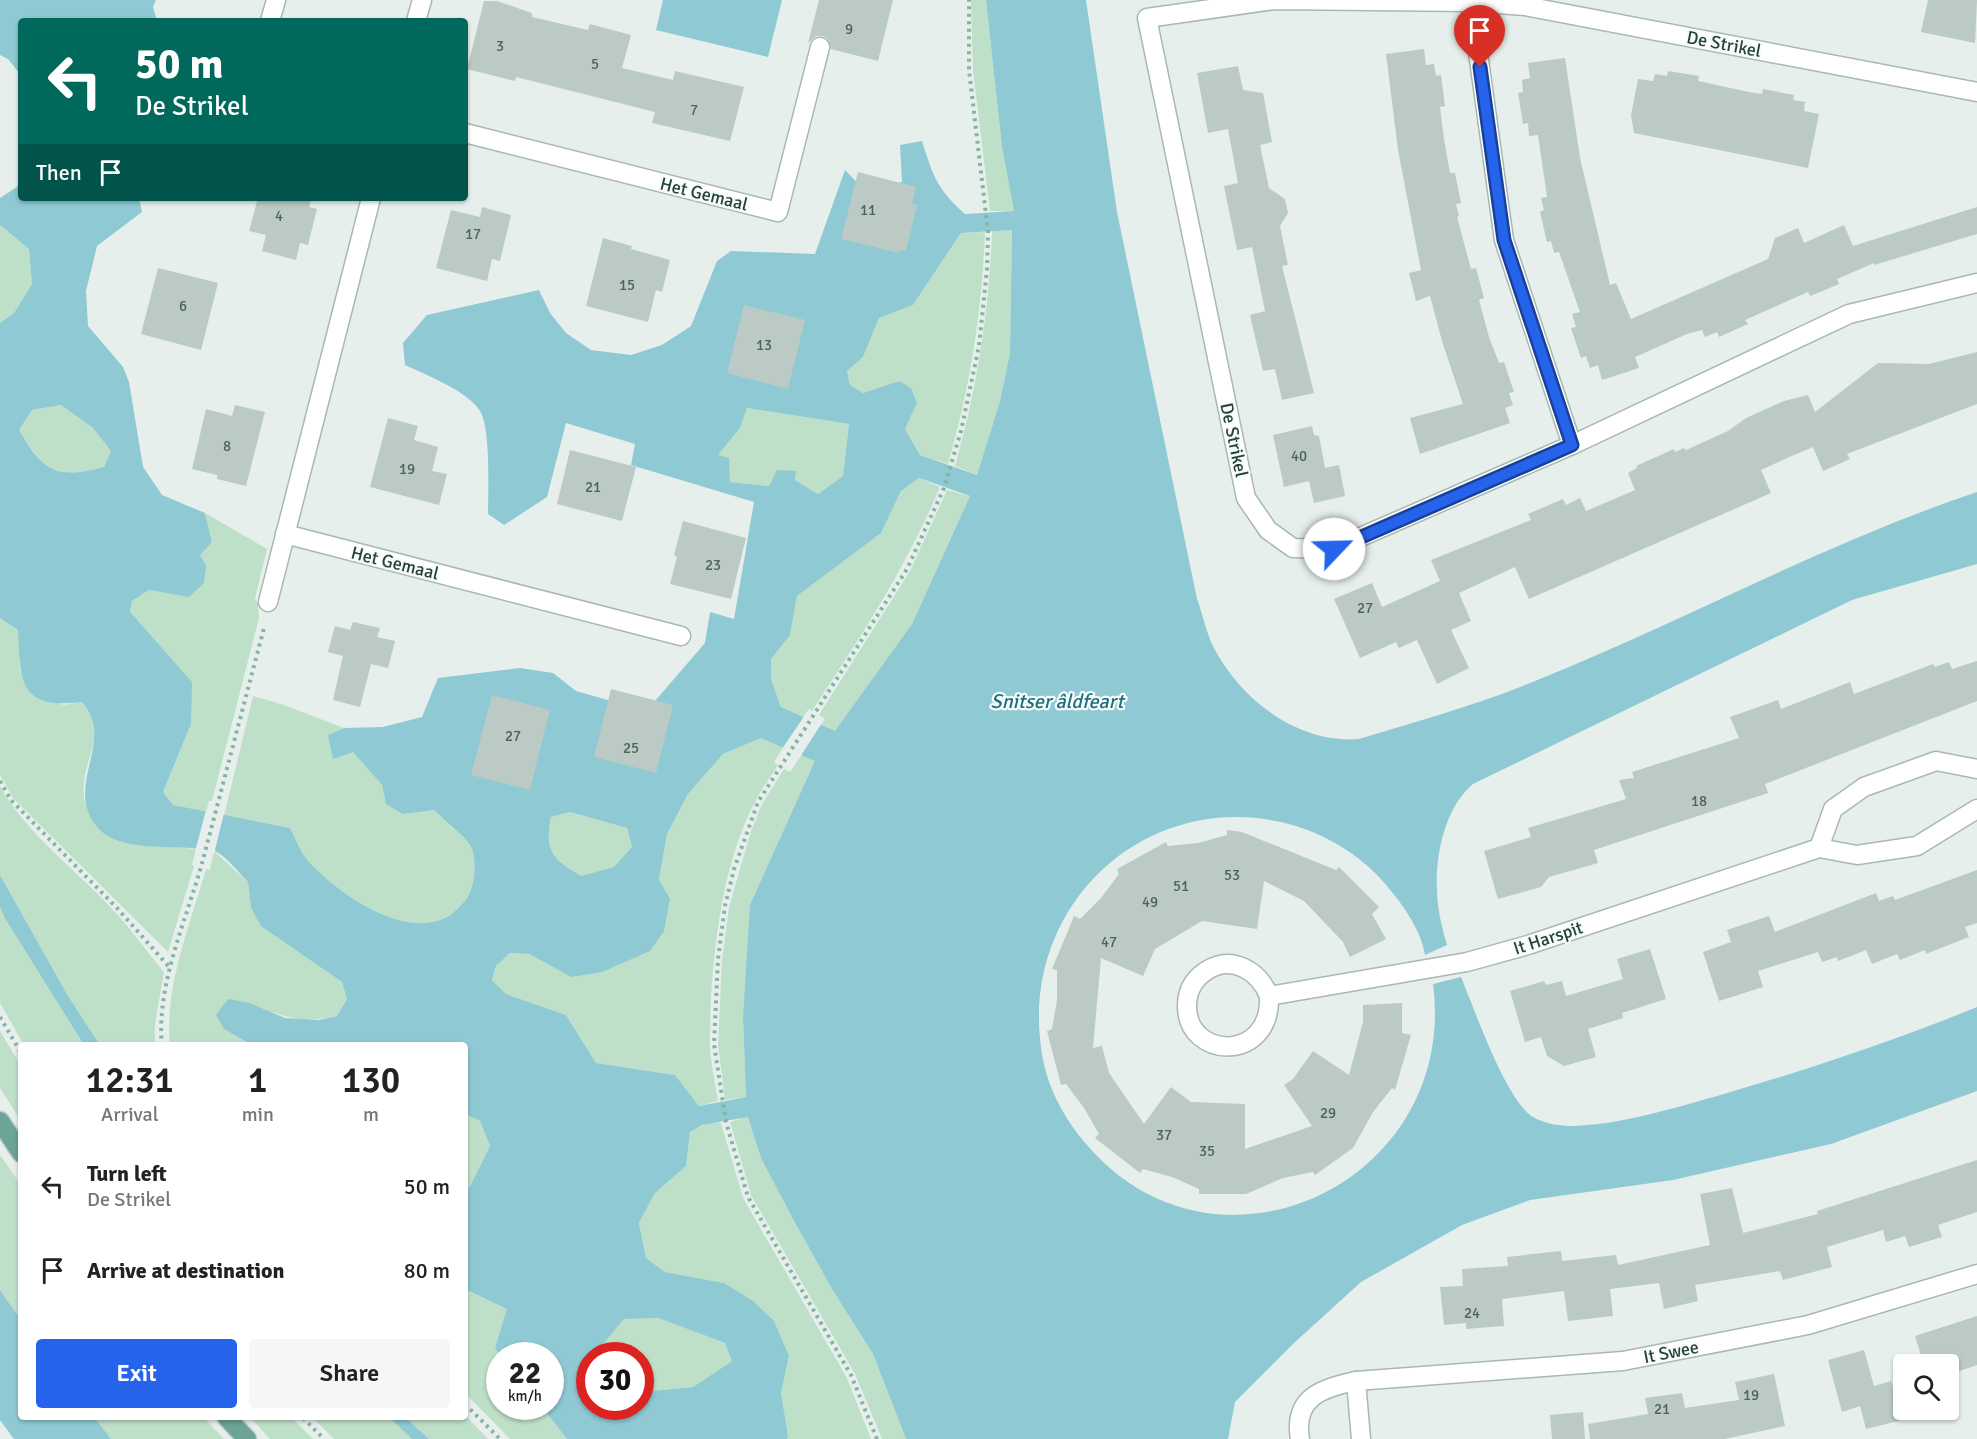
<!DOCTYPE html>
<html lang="en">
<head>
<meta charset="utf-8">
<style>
  body { margin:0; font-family:Signika,sans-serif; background:#f6f6f6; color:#222; height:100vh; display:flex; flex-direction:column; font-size:22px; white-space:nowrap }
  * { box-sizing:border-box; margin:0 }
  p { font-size:20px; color:#767676 }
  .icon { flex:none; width:33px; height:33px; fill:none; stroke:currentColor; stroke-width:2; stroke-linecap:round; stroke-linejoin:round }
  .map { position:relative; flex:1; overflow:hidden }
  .details { position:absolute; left:18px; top:1042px; width:450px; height:378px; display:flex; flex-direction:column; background:#fff; border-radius:6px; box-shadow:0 2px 4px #0004 }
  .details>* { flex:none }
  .guide { position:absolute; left:18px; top:18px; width:450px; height:183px; border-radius:6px; box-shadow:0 2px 4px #0004; background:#00695c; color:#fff; overflow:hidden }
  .buttons { position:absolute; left:1893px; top:1354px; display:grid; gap:12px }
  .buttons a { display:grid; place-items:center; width:66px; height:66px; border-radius:6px; background:#fff; box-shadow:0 2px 4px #0004; font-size:30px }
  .speed { position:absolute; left:486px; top:1342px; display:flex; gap:12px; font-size:30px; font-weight:700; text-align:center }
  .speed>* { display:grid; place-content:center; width:78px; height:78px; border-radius:50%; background:#fff; box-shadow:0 2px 4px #0004; line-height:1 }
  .speed small { font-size:15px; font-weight:400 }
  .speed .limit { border:9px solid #d22; background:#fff; color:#111 }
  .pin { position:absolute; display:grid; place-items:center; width:51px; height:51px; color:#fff; margin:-62px -26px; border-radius:50% 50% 50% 0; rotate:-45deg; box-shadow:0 0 6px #0007 }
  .pin .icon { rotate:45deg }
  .me { position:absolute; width:66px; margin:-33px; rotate:66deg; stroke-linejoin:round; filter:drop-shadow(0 0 4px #0008) }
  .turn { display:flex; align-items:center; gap:21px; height:126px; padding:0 18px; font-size:27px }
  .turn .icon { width:78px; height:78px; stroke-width:2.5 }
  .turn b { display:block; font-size:42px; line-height:51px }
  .then { display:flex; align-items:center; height:57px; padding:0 18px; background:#0003; gap:12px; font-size:22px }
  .eta { display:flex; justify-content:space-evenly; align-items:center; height:102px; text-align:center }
  .eta b { font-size:36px; font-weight:600; line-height:42px }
  .button { display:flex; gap:12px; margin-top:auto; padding:12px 18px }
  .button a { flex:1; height:69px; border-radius:6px; background:#2563eb; color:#fff; font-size:24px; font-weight:600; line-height:69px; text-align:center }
  .button a+a { background:#f6f6f6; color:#222 }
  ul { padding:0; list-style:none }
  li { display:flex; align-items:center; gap:18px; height:84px; padding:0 18px }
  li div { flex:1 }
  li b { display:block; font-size:22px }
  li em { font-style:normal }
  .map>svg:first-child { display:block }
  .green { fill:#bfe0c8 }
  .water { fill:#8ec9d4; fill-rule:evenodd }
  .pier { fill:#e6efeb }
  .building { fill:#bbcac4 }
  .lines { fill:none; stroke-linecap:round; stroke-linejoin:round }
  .street-casing { stroke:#a8b8b2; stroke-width:21 }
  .primary-casing { stroke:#c2cac8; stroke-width:21 }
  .path { stroke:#86b3a5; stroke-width:4; stroke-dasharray:3 4.5; stroke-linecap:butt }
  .street { stroke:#fff; stroke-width:18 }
  .primary { stroke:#6aa596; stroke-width:18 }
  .route-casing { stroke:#184099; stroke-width:15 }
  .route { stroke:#2563eb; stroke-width:10 }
  .labels { text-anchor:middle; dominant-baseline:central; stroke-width:4.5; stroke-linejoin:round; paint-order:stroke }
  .number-label { font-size:15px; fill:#4a645c }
  .street-label { font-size:18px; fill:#24423a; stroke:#f7fbf9 }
  .water-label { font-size:20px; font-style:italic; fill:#1c6f80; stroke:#f7fbf9 }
</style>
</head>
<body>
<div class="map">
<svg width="1977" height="1439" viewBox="0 0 1977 1439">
  <rect width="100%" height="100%" fill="#e6efeb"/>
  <g class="green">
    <polygon points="971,0 986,0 1002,147 1014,211 990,211 973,70"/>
    <polygon points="0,225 29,249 32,284 14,313 0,323"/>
    <path d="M1012,230L1010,353L1000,401L977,475L955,466C977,389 989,312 992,231Z"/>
    <path d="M985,232C982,311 970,388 948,464L920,455L905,429L917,403L899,381L863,393L850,385L847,371L863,357L879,318L913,305L961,233Z"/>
    <path d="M61,405L93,428L111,451L104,467C56,480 44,471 19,430L32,410Z"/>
    <polygon points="747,408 849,424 843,476 818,494 795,480 795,471 769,486 730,482 718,455 740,428"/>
    <path d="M919,478L940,487C906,568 860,638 812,711L809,709L803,717L781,707L771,679V658L790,635L797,596L881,533L901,491Z"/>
    <polygon points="947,490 970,496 912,624 835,732 821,725 825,719 819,715 910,571"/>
    <polygon points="205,513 267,549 255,598 258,604 259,618 212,801 209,801 206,812 173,805 163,792 191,724 130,612 132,601 149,590 189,596 199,555 212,542"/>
    <path d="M0,618L18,630L20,671L63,705L82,702C108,731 87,751 84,783C83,789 84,796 85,802L135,843L196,849L192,865L194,866L168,952L13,798L0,775Z"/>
    <path d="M253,696L281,704L344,728L328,735L353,752L382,785L386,804L403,813L434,810C442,819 468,839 472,849C477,865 475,890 464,902C459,907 453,914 447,917C405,940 339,894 310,863C301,854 296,839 290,828L224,816Z"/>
    <path d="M761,738L784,746L774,762L778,765C771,776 762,788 756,800C720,866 710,968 710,1042C710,1061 715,1082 718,1101L699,1106L675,1075L596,1063L566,1015L506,994L492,980L496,966L510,953L529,954L571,977L659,880L667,834L688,794L723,754Z"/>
    <polygon points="802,754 815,761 743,1018 746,1097 725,1100 718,1044 722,960 729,907 751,831 762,804 784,769 790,772"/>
    <path d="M0,786C27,835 77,870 114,911C132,930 147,952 164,972L155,1024V1045H100L68,996L0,875Z"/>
    <path d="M570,812L627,828L632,847L614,868L581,876C552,859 544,851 551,817Z"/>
    <path d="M214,851L248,882L251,908L261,925L342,982L347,999L337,1016C301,1024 283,1017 250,1003L224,1029L252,1045L170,1046C164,987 190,925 206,869L210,870Z"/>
    <polygon points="0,907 84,1045 24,1045 0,1003"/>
    <polygon points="0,1031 21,1066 21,1121 0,1088"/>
    <polygon points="465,1114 480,1121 490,1146 469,1188 465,1185"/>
    <polygon points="748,1116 761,1158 794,1221 832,1289 873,1354 906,1439 882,1439 855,1374 751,1195 730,1122"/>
    <polygon points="715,1122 721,1123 743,1198 847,1378 871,1439 787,1439 781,1393 789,1356 724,1283 665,1272 646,1258 639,1223 655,1193 686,1166 690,1131 702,1125"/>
    <polygon points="0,1155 21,1185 21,1320 0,1290"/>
    <polygon points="465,1289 508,1309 495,1348 500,1356 500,1407 542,1407 567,1439 510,1439 465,1393"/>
    <polygon points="658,1318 725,1343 732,1361 693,1387 641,1392 640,1356 602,1356 597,1351 624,1319"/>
    <polygon points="465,1415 488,1439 429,1439 406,1418 465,1418"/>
    <polygon points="95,1418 204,1418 224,1439 111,1439"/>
    <polygon points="251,1418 292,1418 313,1439 270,1439"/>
    <polygon points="313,1418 390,1418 412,1439 334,1439"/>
  </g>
  <g class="water">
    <polygon points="0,0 156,0 153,7 157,21 21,21 21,75 8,59 0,55"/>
    <polygon points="663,0 782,0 768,57 656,30"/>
    <path d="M986,0H1086L1117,212L1197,599C1203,615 1206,633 1214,648C1241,700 1298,744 1359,739C1417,721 1478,705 1535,681C1684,621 1825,543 1977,492V564L1852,600L1473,784C1445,807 1435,856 1437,890C1437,908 1442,928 1447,945L1425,955C1421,930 1403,905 1387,886C1364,858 1331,837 1296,826C1153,783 1021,900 1041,1047C1045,1083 1063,1118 1087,1145C1217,1297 1459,1182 1433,984L1461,977C1474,1008 1506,1101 1533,1117C1545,1124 1560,1126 1573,1126C1620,1125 1678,1107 1724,1094C1809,1069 1894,1041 1977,1007V1091L1831,1144L1673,1180L1530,1200L1462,1225L1361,1282L1294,1343L1235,1402L1228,1439H906L873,1354L832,1289L794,1221L761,1158L748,1117L702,1125L690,1132L686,1166L655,1193L639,1223L646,1258L665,1272L724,1283L753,1301L774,1321L789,1356L781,1393L788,1437L787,1439H567L542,1407H550V1356H500L495,1348L507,1309L465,1289V1185L469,1188L490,1146L480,1121L465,1114V1046L252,1045L224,1029L216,1015L228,999L250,1003L285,1018L319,1020L337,1016L347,999L342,982L261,926L251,908L248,882C239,873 227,857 215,851C209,848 198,849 192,848C162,846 112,851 94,823C66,781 116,740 82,702C20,710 20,682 18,630L0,618V323L14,313L32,284L29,249L0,225V198L17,187L21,177V198H139L142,212L97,246L86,291L88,326L123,367L129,382L143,467L162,495L205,513L212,542L200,555L206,566L204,583L189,597L149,590L132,601L130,612L192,682L191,724L163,792L173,805L290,828C296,839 301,854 310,863C339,894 404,940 447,917C453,914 459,907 464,902C475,890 477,865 472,849C469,839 442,819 434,810L403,814L386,804L382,785L353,752L333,759L328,735L344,728L383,727L422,717L438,678L520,668L553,673L576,691L629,706L655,701L705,643L710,612L734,619L754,502L631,465L635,444L566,423L547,497L504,525L488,514C488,493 491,428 480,411C468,391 426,375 405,365L403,343L427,315L539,290L550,313L566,333L591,350L631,355L662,345L691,326L717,261L731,251L815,254L845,170L864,190L902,182L900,145L922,141C933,176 937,189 965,214L1014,211L1002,147ZM1012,230L1010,353L1000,401L977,475L920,455L905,429L917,403L911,388L899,381L863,393L850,385L847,371L863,357L879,318L913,305L961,233ZM61,405L93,428L111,451L104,467C56,480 43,471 19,430L32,410ZM747,408L849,424L843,476L818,494L795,480L796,471L777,470L769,486L730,482L729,458L718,455L740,428ZM919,478L970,496L912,624L835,731L781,707L771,679V659L790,635L797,596L881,533L901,491ZM761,738L815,761L750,905L743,1018L746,1097L699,1106L675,1075L596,1063L566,1015L506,994L492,980L496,966L510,953L529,954L571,977L602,972L650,951L664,931L670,899L659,880L667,834L688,794L723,754ZM570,812L627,828L632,847L614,867L581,876C553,859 544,852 551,817ZM658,1318L725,1343L732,1361L693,1387L641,1392L640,1407H590V1356H602L598,1350L624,1319Z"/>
    <polygon points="0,875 68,996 100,1045 84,1045 5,918 0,907"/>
    <polygon points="0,1290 21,1320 21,1418 95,1418 111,1439 14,1439 0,1420"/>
    <polygon points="390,1418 406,1418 429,1439 412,1439"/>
  </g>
  <g class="pier">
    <polygon points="805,715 822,723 800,757 782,749"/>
    <polygon points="206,810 224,813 214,854 195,852"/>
  </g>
  <g class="building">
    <polygon points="819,0 893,0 878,61 831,49 828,39 823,36 816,36 808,43"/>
    <polygon points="1928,0 1977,0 1975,43 1921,32"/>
    <polygon points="484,1 497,1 532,13 532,17 588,30 590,24 631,35 622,68 673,80 675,71 744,87 730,141 652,123 655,112 516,77 515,81 467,69"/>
    <polygon points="1424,49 1426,65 1434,64 1436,76 1441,75 1445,106 1440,107 1444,139 1450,173 1455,173 1461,203 1456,204 1459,216 1457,217 1471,269 1476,268 1484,298 1479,300 1489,337 1499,363 1504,362 1514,392 1509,393 1513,405 1505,408 1510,423 1420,454 1410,418 1463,404 1442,341 1430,296 1416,301 1409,273 1421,270 1398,150 1386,54"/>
    <polygon points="1565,58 1580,158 1610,285 1616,283 1631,319 1768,259 1775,238 1798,228 1804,243 1844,225 1853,246 1977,207 1977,234 1874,265 1874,263 1837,279 1839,284 1825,290 1810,296 1808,292 1745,320 1748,324 1719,337 1717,332 1705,337 1702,330 1687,334 1635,357 1639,368 1602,380 1598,365 1590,368 1586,356 1581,358 1571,328 1576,327 1572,314 1580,312 1559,252 1554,253 1551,241 1547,242 1540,212 1544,210 1541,198 1547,197 1538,135 1529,136 1528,123 1523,124 1518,93 1523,92 1522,80 1530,78 1528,63"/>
    <polygon points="1238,66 1243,90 1263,93 1272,142 1260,145 1269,188 1285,199 1288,213 1280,226 1288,265 1282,266 1314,393 1282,400 1275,369 1263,371 1250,315 1265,311 1252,247 1237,250 1224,186 1238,183 1228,129 1208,133 1197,73"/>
    <polygon points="1668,71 1699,76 1698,81 1749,92 1762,94 1763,89 1794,95 1793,100 1805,102 1804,111 1819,114 1808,168 1634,133 1631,115 1638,79 1653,81 1655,74 1667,76"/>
    <polygon points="858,172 916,187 912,204 917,205 906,251 900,250 899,253 841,239"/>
    <polygon points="258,198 312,198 309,207 317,209 308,245 300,243 296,260 262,251 266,235 249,231"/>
    <polygon points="482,207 511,215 500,261 492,259 487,281 436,268 451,210 480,217"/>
    <polygon points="603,238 632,246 631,249 670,260 662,292 656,290 648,322 586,306"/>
    <polygon points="158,268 218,283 201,350 141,334"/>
    <polygon points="744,305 805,320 788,389 727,373"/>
    <polygon points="1977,352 1977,404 1847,454 1850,459 1823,471 1813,447 1787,458 1761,470 1771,493 1529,599 1515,567 1459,593 1471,621 1451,630 1469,668 1437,684 1417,640 1399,648 1396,642 1360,658 1334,599 1372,583 1382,607 1440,581 1431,560 1531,520 1528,514 1563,499 1566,505 1580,498 1586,511 1635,490 1628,473 1637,468 1636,466 1674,449 1675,452 1684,448 1686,450 1728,431 1746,418 1784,401 1808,395 1815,412 1878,363 1929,364"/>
    <polygon points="235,405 265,412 246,486 217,479 217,475 192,469 206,409 232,416"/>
    <polygon points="388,418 418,426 414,440 438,447 432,471 447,474 439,505 370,487"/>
    <polygon points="1312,426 1314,435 1319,436 1325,468 1339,465 1345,496 1314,503 1309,481 1284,487 1273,435"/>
    <polygon points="570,450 636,467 622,521 557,504"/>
    <polygon points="683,521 746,538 731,599 670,584 677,557 674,555"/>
    <polygon points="353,622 380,628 377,637 395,641 388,668 371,664 360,707 333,700 343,656 328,652 335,626 350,630"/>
    <polygon points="1977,661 1977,701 1765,784 1768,793 1594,850 1598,863 1549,877 1541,887 1498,899 1484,851 1531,837 1528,828 1626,799 1619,780 1634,778 1632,772 1739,738 1730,717 1778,700 1781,709 1850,682 1854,694 1933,664 1935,667 1949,662 1952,669"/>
    <polygon points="611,689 673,705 656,773 594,757"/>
    <polygon points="492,695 550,710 530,790 471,775"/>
    <polygon points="1227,830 1242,832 1336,870 1339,867 1379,907 1372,914 1386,939 1350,957 1343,942 1304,901 1264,881 1257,929 1202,921 1155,949 1143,976 1101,958 1093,1048 1102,1046 1109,1073 1144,1124 1171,1087 1191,1102 1245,1104 1245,1149 1312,1126 1284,1085 1293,1079 1313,1051 1349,1075 1363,1022 1363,1005 1402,1003 1402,1033 1411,1035 1395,1090 1392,1088 1373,1112 1353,1148 1315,1175 1313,1172 1283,1178 1246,1194 1199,1194 1199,1189 1172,1177 1143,1169 1140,1173 1095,1138 1099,1134 1084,1108 1066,1084 1061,1085 1047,1031 1052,1029 1057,1000 1057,970 1052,969 1070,926 1074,916 1080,919 1101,898 1119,874 1117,869 1166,842 1168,846 1198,843 1227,835"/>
    <polygon points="1977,870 1977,923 1965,927 1969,937 1926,954 1925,950 1900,960 1897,954 1872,964 1866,950 1838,961 1837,957 1822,962 1818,952 1758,971 1763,987 1719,1001 1703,952 1731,942 1727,930 1769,916 1775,932 1876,893 1879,901 1893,896 1895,900"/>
    <polygon points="1650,949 1666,999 1622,1013 1623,1018 1588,1029 1596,1057 1564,1066 1547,1056 1541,1037 1525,1042 1510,991 1544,981 1546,985 1562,981 1566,996 1623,979 1617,959"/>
    <polygon points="1977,1160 1977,1212 1938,1225 1942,1237 1909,1247 1905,1236 1886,1242 1883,1230 1827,1247 1832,1267 1783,1280 1780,1271 1695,1285 1698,1301 1664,1309 1659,1283 1610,1289 1613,1316 1568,1321 1564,1291 1502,1299 1504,1326 1466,1329 1466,1323 1444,1325 1440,1287 1463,1286 1462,1269 1508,1266 1507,1257 1561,1251 1562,1261 1616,1255 1618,1265 1710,1245 1700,1194 1732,1188 1743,1233 1818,1214 1817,1211"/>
    <polygon points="1977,1316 1977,1365 1948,1375 1948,1365 1924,1365 1915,1336"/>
    <polygon points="1864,1350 1874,1386 1891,1381 1902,1420 1866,1429 1860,1406 1842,1412 1828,1360"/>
    <polygon points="1774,1374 1785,1426 1725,1439 1590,1439 1588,1424 1648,1414 1645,1398 1682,1393 1685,1408 1739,1400 1735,1382"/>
    <polygon points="1583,1412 1585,1439 1552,1439 1550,1415"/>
  </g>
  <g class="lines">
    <defs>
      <g id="street">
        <polyline points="1471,2 1504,240 1572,445"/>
        <polyline points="270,21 276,0"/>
        <polyline points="416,21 422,0"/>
        <polyline points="1977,92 1525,6 1471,2 1274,0 1147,18 1246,498 1268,530 1293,548 1333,549 1572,445 1849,314 1977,283"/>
        <polyline points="465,133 778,212 820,47"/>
        <polyline points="285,534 681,636"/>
        <polyline points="268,602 371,198"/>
        <polyline points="1819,848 1833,809 1864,787 1936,761 1977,769"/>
        <path d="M1269,996C1272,1063 1187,1060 1187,1006C1187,991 1194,979 1206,971C1232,954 1259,971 1269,996L1467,962L1528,945L1819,848L1857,855L1917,846L1977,809"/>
        <polyline points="1356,1381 1361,1439"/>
        <path d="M1300,1439C1293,1398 1321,1388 1356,1381L1623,1361L1808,1325L1977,1274"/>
      </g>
      <g id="primary">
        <polyline points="0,1121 21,1153"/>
        <polyline points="227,1418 247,1439"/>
      </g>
    </defs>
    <use href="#street" class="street-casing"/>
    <use href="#primary" class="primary-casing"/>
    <g class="path">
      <polyline points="0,781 11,800 117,908 171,969"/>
      <polyline points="0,1017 21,1053"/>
      <path d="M162,1046C156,986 185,923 201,867C222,788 243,707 264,628"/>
      <polyline points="465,1404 500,1439"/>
      <polyline points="303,1418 324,1439"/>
      <polyline points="877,1439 851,1375 748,1197 726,1122 714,1044 718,959 725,906 734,869 758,802 907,569 944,488 961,431 979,346 987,269 988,232 969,70 969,0"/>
    </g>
    <use href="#street" class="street"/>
    <use href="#primary" class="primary"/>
  </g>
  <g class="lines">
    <defs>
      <polyline id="route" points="1334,549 1572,445 1504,240 1480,67"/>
    </defs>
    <use href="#route" class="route-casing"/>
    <use href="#route" class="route"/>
  </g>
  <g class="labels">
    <g class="number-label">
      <text x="849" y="29">9</text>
      <text x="500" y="46">3</text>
      <text x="595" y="64">5</text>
      <text x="694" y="110">7</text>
      <text x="868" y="210">11</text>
      <text x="279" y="216">4</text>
      <text x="473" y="234">17</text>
      <text x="627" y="285">15</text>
      <text x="183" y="306">6</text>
      <text x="764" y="345">13</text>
      <text x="227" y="446">8</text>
      <text x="1299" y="456">40</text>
      <text x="407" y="469">19</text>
      <text x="593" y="487">21</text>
      <text x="713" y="565">23</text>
      <text x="1365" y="608">27</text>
      <text x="513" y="736">27</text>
      <text x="631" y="748">25</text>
      <text x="1699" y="801">18</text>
      <text x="1232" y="875">53</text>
      <text x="1181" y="886">51</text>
      <text x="1150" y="902">49</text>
      <text x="1109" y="942">47</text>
      <text x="1328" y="1113">29</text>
      <text x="1164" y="1135">37</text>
      <text x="1207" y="1151">35</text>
      <text x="1472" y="1313">24</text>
      <text x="1751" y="1395">19</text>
      <text x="1662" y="1409">21</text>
    </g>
    <g class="street-label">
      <text transform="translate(1724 44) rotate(11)">De Strikel</text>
      <text transform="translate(704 194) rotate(14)">Het Gemaal</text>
      <text transform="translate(1234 440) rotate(78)">De Strikel</text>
      <text transform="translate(395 563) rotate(14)">Het Gemaal</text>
      <text transform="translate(1548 938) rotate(-18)">It Harspit</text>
      <text transform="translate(1671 1352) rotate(-11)">It Swee</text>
    </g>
    <g class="water-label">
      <text x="1057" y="701">Snitser âldfeart</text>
    </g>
  </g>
</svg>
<div class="buttons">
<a><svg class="icon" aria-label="search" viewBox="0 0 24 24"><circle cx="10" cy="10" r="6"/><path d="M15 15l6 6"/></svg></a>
</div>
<div class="speed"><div>22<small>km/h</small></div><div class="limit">30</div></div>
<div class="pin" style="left:1480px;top:67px;background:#d93025"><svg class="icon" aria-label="arrive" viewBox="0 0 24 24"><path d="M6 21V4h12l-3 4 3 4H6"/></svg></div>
<svg class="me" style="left:1334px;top:549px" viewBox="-20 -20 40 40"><circle r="19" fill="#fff"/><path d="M0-13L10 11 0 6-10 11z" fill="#2563eb"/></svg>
<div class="guide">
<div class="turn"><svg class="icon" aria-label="left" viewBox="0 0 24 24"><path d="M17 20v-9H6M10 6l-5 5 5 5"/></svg><div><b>50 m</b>De Strikel</div></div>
<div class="then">Then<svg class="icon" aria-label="arrive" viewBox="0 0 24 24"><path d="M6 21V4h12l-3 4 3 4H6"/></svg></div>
</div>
<section class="details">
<div class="eta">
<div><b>12:31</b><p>Arrival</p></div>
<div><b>1</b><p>min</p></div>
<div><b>130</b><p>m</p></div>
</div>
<ul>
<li><svg class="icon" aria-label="left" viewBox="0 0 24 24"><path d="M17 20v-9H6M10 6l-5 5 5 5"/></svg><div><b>Turn left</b><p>De Strikel</p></div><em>50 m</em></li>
<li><svg class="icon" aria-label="arrive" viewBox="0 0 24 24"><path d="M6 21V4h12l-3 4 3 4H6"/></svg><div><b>Arrive at destination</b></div><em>80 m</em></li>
</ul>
<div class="button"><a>Exit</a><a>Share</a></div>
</section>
</div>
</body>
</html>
